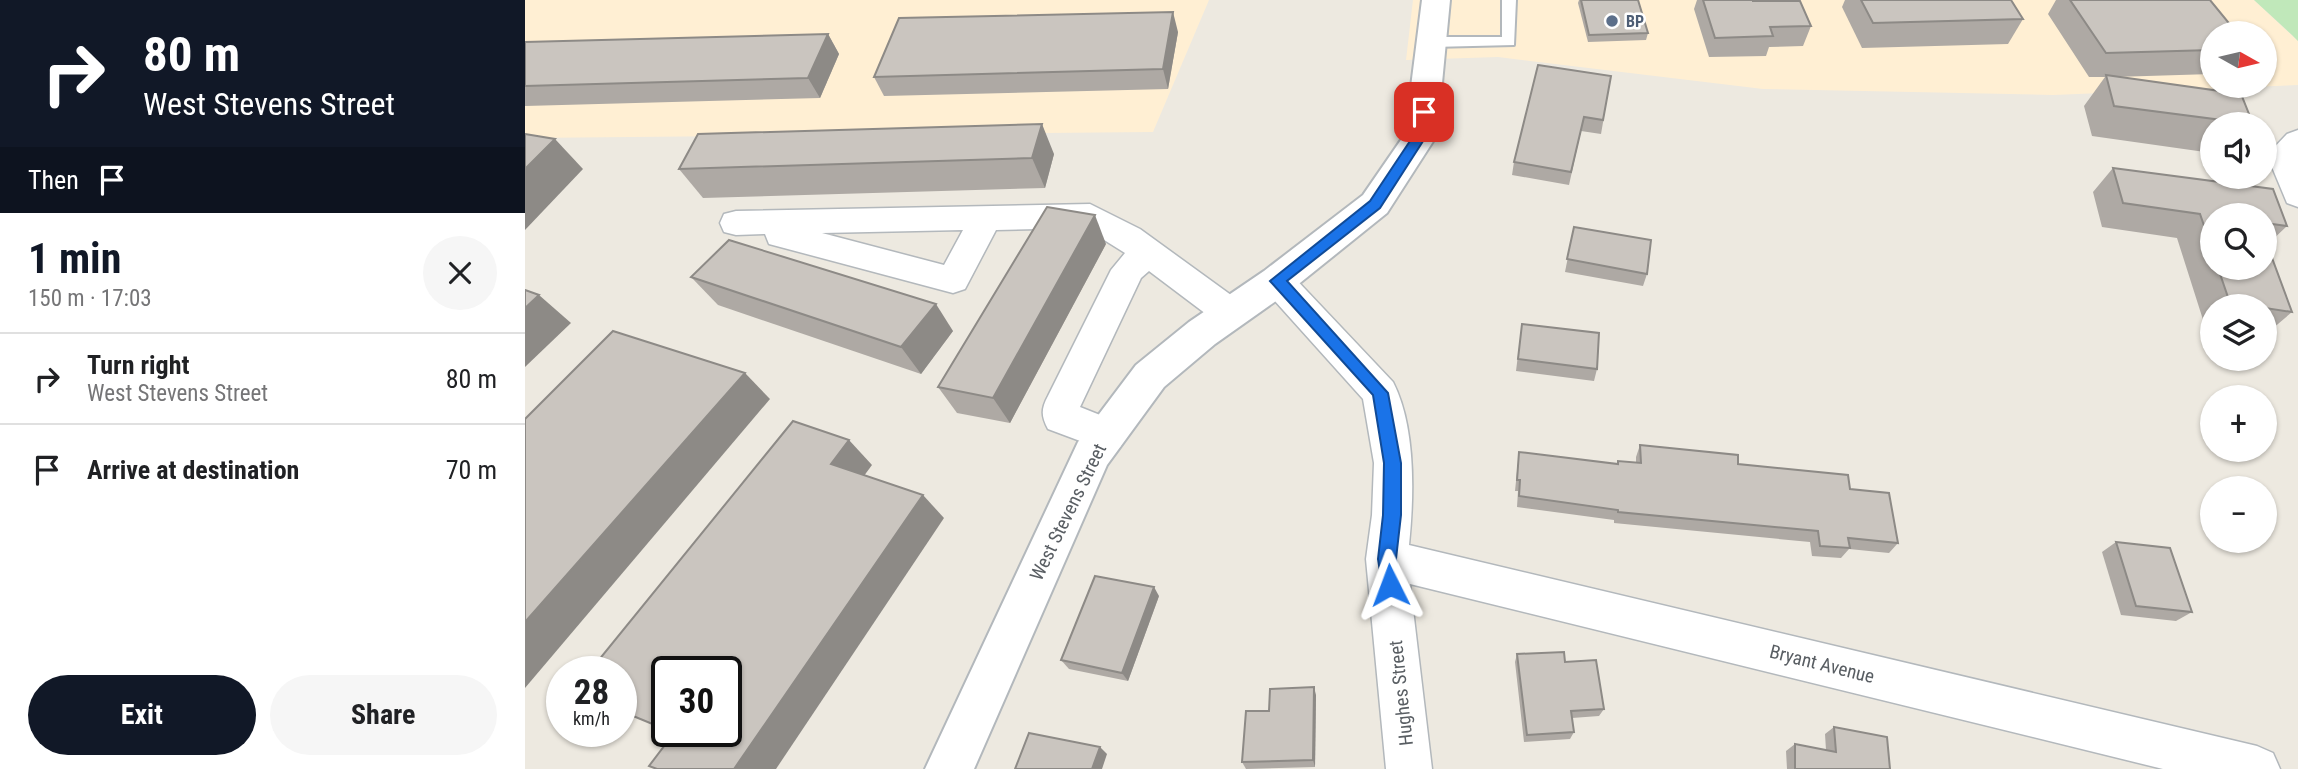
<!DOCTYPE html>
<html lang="en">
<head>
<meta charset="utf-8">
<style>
  body { margin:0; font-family:"Roboto Condensed",sans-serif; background:#f6f6f6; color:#202124; height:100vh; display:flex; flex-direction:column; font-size:26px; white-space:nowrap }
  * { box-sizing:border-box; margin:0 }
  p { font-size:23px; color:#757577 }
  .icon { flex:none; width:38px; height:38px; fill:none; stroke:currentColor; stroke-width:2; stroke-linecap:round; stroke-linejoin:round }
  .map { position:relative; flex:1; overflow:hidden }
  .drawer { display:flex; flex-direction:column; background:#fff; width:525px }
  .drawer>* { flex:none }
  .hud { background:#111827; color:#fff; overflow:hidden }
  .needle { width:46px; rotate:98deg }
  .tools { position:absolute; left:1675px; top:21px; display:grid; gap:14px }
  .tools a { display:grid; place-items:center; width:77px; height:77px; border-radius:50%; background:#fff; box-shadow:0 2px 5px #0004; font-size:35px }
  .speed { position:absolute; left:21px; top:656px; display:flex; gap:14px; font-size:35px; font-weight:700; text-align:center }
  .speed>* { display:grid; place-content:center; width:91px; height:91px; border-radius:50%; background:#fff; box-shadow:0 2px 5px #0004; line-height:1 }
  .speed small { font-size:18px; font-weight:400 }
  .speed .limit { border:4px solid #111; border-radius:10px; background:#fff; color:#111 }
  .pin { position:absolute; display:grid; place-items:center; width:60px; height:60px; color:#fff; margin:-30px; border-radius:14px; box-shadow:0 4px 10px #0006 }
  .me { position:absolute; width:77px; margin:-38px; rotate:357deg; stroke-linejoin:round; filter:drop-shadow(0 0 5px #0008) }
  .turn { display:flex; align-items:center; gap:24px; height:147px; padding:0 28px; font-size:32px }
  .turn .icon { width:91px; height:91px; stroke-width:2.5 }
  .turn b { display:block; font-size:49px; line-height:60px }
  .then { display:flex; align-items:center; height:66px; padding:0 28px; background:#0003; gap:14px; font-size:26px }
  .round { display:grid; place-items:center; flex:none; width:74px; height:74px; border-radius:37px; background:#f6f6f6 }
  .overview { display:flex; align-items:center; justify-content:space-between; height:119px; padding:0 28px }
  h1 { font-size:42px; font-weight:700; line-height:52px; color:#111827 }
  .primary-button { display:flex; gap:14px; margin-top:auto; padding:14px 28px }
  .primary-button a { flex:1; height:80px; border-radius:42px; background:#111827; color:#fff; font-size:28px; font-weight:700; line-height:80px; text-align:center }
  .primary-button a+a { background:#f6f6f6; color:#202124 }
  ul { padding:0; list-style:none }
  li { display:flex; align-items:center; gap:21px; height:91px; padding:0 28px; border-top:2px solid #e0e0e0 }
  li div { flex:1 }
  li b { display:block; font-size:26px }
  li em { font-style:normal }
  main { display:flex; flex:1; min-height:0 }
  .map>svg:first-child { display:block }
  .commercial { fill:#ffefd3; fill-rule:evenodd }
  .green { fill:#c0e8ba }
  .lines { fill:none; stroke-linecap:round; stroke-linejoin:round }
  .service-casing { stroke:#b3b8bc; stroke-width:4 }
  .minor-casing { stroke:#b3b8bc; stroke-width:3 }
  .tertiary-casing { stroke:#b3b8bc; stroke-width:4 }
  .service { fill:#fff; fill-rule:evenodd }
  .minor { fill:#fff; fill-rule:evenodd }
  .tertiary { fill:#fff; fill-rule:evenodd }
  .wall { fill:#aea9a4; fill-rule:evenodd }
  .shaded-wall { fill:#8d8a86 }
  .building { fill:#cac5bf; stroke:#8d8a86; stroke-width:2 }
  .route { fill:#1a73e8; stroke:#114b97; stroke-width:2 }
  .service-dot { fill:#5c6f8a; stroke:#fff; stroke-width:2.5 }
  .labels { text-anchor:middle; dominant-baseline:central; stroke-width:5; stroke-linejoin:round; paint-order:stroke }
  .far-service-label { font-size:16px; font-weight:bold; fill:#4e5e75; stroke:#fff; text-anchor:start }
  .street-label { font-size:19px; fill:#595e63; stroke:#fff }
</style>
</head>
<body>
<main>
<section class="drawer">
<div class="hud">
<div class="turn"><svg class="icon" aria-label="right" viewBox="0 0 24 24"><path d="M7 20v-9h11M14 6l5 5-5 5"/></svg><div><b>80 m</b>West Stevens Street</div></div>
<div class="then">Then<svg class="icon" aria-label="arrive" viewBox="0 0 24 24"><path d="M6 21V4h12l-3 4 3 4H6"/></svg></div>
</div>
<div class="overview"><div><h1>1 min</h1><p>150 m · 17:03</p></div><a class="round"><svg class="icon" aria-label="close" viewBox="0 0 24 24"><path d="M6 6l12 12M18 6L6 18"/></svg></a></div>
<ul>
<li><svg class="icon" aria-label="right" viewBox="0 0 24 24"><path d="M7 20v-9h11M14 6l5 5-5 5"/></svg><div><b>Turn right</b><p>West Stevens Street</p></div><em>80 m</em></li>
<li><svg class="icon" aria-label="arrive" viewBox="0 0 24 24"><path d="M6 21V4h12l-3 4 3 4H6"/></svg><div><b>Arrive at destination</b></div><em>70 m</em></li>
</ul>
<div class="primary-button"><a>Exit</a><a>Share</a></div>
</section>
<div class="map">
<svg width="1773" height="769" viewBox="0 0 1773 769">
  <rect width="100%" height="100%" fill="#ede9e0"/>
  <g class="commercial">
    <polygon points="0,0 684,0 628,132 0,138"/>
    <path d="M888,0H1729L1773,41V85L1528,95L1238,89L973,57L881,60ZM1687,33H1740V86H1687Z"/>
  </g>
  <polygon class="green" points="1729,0 1773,0 1773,41 1767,35"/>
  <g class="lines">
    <defs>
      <polygon id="service" points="977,0 991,0 989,45 907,47 900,42 907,37 977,37"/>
      <g id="minor">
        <polygon points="1773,130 1773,207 1762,203 1742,155 1762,134"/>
        <path d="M565,204L615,229L717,303L722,313L717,323L705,327L693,323L624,271L616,278L555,407L595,423L601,435L595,447L582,451L523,429C516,416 516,409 523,396L586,270L600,253L560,228L471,230L440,289L428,293L244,244L240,234L211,235L199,232L195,223L199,214L211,211ZM438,230L419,265L297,233Z"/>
        <path d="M752,268L764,272L868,382C891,427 889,496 884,545L1732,746L1748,753L1755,769H1638L885,584L907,769H861L841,559L847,515L849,463L838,399L740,290L735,281L740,272Z"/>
      </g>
      <polygon id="tertiary" points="897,0 925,0 912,135 907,143 862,213 765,291 690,344 639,387 582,465 449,769 400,769 553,442 611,365 664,322 739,271 838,195 880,134"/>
    </defs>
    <use href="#service" class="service-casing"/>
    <use href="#minor" class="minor-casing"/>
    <use href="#tertiary" class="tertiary-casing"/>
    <use href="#service" class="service"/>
    <use href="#minor" class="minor"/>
    <use href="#tertiary" class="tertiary"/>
  </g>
  <g class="wall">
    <polygon points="1054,0 1113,0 1123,33 1121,40 1063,42 1053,3"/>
    <polygon points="1172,0 1228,0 1228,1 1286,26 1278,46 1244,47 1241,56 1184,57 1169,9"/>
    <polygon points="1320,0 1486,0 1498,19 1483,44 1337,48 1317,7"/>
    <polygon points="1531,0 1685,0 1687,33 1687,74 1589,77 1728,124 1687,124 1687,153 1567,136 1559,106 1580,77 1564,77 1523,14"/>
    <polygon points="653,32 643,89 359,96 349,77"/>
    <polygon points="303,34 314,54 295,98 0,106 0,42"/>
    <polygon points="1086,76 1076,134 1056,131 1044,185 987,175 989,162"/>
    <polygon points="529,154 520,188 178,198 154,169"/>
    <path d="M1588,168L1748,189L1762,226L1742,245L1767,312L1740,335V306H1687V327L1680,326L1652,238L1577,227L1568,192ZM1687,215H1740V268H1687Z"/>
    <polygon points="1049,227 1122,274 1118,286 1040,272"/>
    <polygon points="581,244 485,423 432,413 413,387"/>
    <polygon points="166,277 428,331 396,374 193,305"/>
    <polygon points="997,324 1072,369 1069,381 991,371"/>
    <polygon points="1115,445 1213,464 1325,489 1373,543 1364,553 1324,549 1316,558 1287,556 1285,542 1089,523 1089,520 992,507 993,491 990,491 994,452 1092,464 1093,461 1111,463 1111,457"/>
    <polygon points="1591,542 1667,612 1651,621 1596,615 1577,552"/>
    <polygon points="634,596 603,681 544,669 536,660"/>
    <polygon points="992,654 1040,662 1079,709 1074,716 1047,718 1049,732 1045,739 999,742 990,662"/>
    <polygon points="791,695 790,767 721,769 717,762 744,711"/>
    <polygon points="1309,727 1365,769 1262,769 1261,751 1270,744 1301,750 1300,734"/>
  </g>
  <g class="shaded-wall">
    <polygon points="648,12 653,32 643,89 638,69"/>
    <polygon points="303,34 314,54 295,98 283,78"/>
    <polygon points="517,124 529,154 520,188 507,158"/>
    <polygon points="30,139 58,169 0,230 0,169"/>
    <polygon points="570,215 581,244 485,423 468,398"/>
    <polygon points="14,295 46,323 0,367 0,308"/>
    <polygon points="411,304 428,331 396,374 376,347"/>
    <polygon points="220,373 245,399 0,688 0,622"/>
    <polygon points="324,440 347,465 330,488 306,464"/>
    <polygon points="398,495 419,518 251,769 209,769"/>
    <polygon points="629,587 634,596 603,681 597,673"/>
    <polygon points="789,687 791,695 790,767 788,760"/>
    <polygon points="575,747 582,754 577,769 567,769"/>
  </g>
  <g class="building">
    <polygon points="1056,0 1113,0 1123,33 1064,35"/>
    <polygon points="1178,0 1228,0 1228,1 1275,1 1286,26 1245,27 1248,36 1190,38"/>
    <polygon points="1336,0 1486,0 1498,19 1348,23"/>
    <polygon points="1545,0 1685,0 1712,33 1687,33 1687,50 1581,53"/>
    <polygon points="648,12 638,69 349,77 374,18"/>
    <polygon points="303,34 283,78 0,86 0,42"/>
    <polygon points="1013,65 1086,76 1078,120 1059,117 1046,172 989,162"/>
    <polygon points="1581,75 1716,94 1728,124 1589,106"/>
    <polygon points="517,124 507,158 154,169 173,134"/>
    <polygon points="0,134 30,139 0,169"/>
    <polygon points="1588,168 1748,189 1762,226 1740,223 1740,215 1687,215 1687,249 1675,214 1598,203"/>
    <polygon points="522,207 570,215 468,398 413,387"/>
    <polygon points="1049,227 1126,240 1122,274 1042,259"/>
    <polygon points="1740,239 1767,312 1740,308 1740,306 1728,306 1705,303 1693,268 1740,268"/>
    <polygon points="204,240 411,304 376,347 166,277"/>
    <polygon points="0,290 14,295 0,308"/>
    <polygon points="997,324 1074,333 1072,369 993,359"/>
    <polygon points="88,331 220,373 0,622 0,419"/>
    <polygon points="268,421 324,440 306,464 398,495 209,769 132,769 124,766 149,733 146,732 201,732 201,672 142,672 142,730 96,711 96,672 64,672"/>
    <polygon points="1115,445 1213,455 1213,464 1323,475 1325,489 1364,493 1373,543 1323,538 1325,548 1295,546 1293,531 1093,512 1093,510 994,496 995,480 992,480 994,452 1093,464 1093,461 1116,463"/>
    <polygon points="1591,542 1645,548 1667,612 1611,606"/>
    <polygon points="570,576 629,587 597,673 536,660"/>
    <polygon points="1039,652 1040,662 1071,660 1079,709 1046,711 1049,732 1002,735 992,654"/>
    <polygon points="789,687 788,760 717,762 721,711 744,711 745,689"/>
    <polygon points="1309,727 1362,737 1365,769 1270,769 1270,744 1311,752"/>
    <polygon points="504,733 575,747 567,769 490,769"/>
  </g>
  <polygon class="route" points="899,108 905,112 902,135 855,208 762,281 863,393 876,463 876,515 871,559 874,585 871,591 865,594 858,591 853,559 858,515 859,463 848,395 745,281 845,201 889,135 892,112"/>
  <circle class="service-dot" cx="1087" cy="21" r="7"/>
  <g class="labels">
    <g class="far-service-label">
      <text x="1101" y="21">BP</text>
    </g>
    <g class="street-label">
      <text transform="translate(543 512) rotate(-64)">West Stevens Street</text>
      <text transform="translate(1297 664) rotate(14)">Bryant Avenue</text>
      <text transform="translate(876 693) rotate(-96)">Hughes Street</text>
    </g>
  </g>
</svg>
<div class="tools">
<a><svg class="needle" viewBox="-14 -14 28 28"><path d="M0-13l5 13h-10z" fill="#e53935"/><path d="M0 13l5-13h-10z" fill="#757577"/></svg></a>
<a><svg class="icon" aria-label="sound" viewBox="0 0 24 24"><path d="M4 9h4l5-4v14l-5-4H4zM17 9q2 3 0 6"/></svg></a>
<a><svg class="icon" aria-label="search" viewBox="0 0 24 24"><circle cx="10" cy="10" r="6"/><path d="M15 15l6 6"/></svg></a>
<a><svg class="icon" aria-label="layers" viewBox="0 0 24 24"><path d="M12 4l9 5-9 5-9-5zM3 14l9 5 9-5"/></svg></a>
<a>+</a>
<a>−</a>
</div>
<div class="speed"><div>28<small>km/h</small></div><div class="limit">30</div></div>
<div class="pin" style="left:899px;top:112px;background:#d93025"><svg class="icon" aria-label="arrive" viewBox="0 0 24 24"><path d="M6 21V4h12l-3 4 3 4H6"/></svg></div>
<svg class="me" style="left:865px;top:585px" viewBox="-20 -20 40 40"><path d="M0-17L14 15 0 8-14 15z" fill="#1a73e8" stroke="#fff" stroke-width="4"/></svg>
</div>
</main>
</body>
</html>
